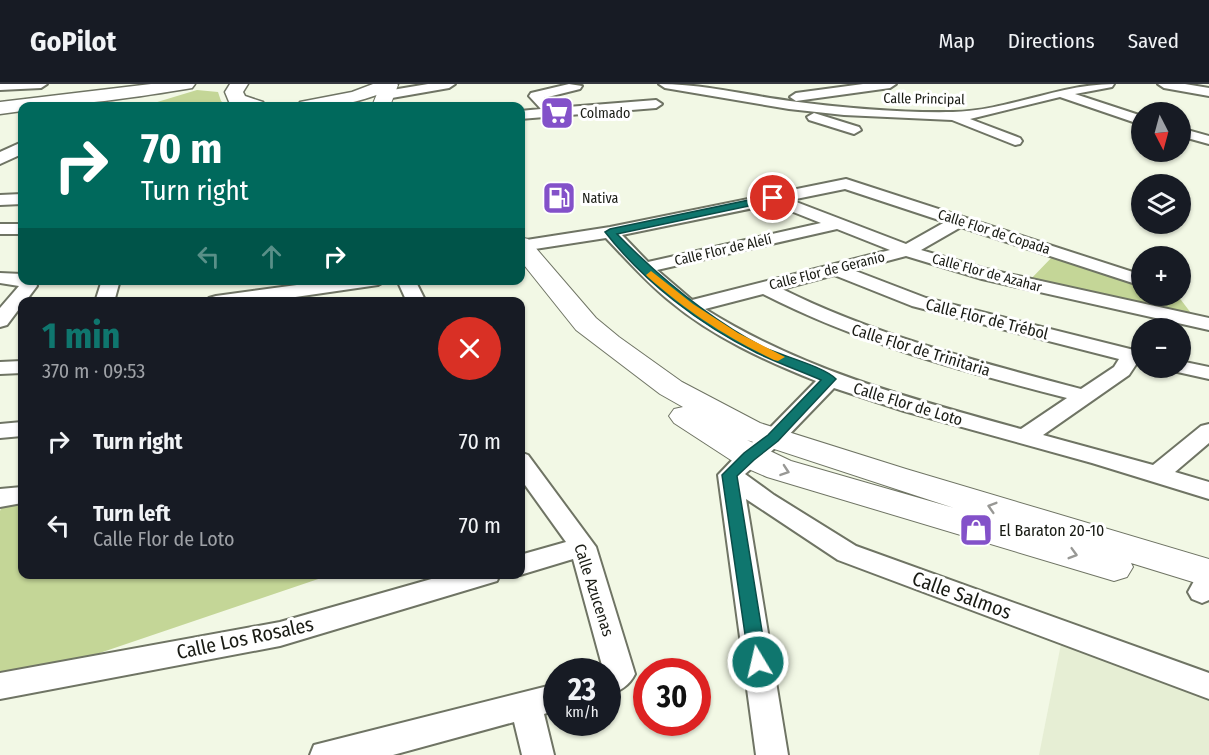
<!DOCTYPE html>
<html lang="en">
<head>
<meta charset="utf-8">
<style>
  body { margin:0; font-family:"Fira Sans Condensed",sans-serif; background:#242831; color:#f1f3f6; height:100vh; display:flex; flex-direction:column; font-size:22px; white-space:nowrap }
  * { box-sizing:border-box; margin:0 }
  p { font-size:20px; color:#9ea1a6 }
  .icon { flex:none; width:33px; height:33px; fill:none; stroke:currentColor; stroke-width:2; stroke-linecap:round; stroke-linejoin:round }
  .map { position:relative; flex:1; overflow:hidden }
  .panel { position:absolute; left:18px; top:213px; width:507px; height:282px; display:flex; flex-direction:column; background:#171b24; border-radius:12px; box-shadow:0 2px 4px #0004 }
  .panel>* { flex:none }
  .banner { position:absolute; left:18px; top:18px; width:507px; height:183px; border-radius:12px; box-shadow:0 2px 4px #0004; background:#00695c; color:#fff; overflow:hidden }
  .needle { width:39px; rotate:174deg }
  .buttons { position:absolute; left:1131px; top:18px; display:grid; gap:12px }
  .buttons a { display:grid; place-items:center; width:60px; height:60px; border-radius:50%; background:#171b24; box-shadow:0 2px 4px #0004; font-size:30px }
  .speed { position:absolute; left:543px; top:574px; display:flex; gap:12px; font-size:30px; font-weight:700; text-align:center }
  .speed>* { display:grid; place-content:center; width:78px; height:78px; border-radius:50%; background:#171b24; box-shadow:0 2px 4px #0004; line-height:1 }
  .speed small { font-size:15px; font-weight:400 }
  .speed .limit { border:9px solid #d22; background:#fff; color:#111 }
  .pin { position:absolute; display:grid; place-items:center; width:51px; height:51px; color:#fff; margin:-26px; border:3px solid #fff; border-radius:50%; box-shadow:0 2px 6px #0007 }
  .me { position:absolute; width:66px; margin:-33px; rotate:351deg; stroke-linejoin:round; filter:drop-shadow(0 0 4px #0008) }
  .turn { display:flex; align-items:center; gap:21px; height:126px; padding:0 24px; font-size:27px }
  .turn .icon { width:78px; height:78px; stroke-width:2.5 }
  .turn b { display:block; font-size:42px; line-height:51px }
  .lanes { display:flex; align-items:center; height:57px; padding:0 24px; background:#0003; justify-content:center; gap:30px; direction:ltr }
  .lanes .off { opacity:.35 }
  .round { display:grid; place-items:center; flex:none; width:63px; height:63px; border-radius:32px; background:#242831 }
  .summary { display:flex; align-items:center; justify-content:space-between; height:102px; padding:0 24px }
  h1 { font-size:36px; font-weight:700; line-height:45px; color:#0f766e }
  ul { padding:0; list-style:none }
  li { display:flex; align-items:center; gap:18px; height:84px; padding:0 24px }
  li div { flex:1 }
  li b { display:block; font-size:22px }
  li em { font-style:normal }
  header { display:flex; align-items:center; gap:36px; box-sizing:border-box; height:84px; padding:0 30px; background:#171b24; border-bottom:2px solid #363941 }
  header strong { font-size:28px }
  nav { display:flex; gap:33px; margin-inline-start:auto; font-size:21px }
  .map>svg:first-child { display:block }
  .built { fill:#e6eed4 }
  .green { fill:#c4d697 }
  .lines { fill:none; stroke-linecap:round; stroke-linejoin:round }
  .minor-casing { stroke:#6f7464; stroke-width:4 }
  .tertiary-casing { stroke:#6f7464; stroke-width:4 }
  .secondary-casing { stroke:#6f7464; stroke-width:2 }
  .primary-casing { stroke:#6f7464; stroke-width:3 }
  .minor { fill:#fff; fill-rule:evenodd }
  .tertiary { fill:#fff; fill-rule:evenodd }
  .secondary { fill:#fff; fill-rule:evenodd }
  .primary { fill:#fff; fill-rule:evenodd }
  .oneway { stroke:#989895 }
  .route { fill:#0f766e; stroke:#0a4d48; stroke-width:1.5 }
  .slow { fill:#f59e0b }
  .labels { text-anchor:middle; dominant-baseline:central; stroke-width:6; stroke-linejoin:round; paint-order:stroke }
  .far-street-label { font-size:14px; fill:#191b14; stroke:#fff }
  .far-poi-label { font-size:14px; fill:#191b14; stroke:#fff; text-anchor:start }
  .street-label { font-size:16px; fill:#191b14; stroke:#fff }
  .poi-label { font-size:16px; fill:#191b14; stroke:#fff; text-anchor:start }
  .near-street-label { font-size:20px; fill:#191b14; stroke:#fff }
</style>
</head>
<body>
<header>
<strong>GoPilot</strong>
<nav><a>Map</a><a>Directions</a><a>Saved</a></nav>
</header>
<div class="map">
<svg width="1209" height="671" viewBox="0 0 1209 671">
  <rect width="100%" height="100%" fill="#f2f8e5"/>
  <polygon class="built" points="1061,560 1209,616 1209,671 1039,671"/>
  <g class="green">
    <polygon points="197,6 218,8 221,17 227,22 144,22"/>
    <polygon points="1056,169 1141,198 1142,212 1178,212 1197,237 1027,199"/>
    <polygon points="22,414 22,490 330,491 17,597 0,600 0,427 4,417"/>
  </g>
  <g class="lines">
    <defs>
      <g id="minor">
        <polygon points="0,0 47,0 41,4 0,6"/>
        <polygon points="428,0 455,0 449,4 386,15 380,11 386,7"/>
        <polygon points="569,0 582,2 580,5 544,14 555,24 656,16 662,20 656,24 520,35 520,27 541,25 529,12 531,9"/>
        <path d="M659,0C703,0 746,11 790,17C843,24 899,29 953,28C1008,27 1059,0 1114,0L1112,3L1075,10L1142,32V41L1060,13L970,35L1020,54L1022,57L1020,60L1015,61L952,36L844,31L789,25L665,4Z"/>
        <polygon points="863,0 896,0 890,4 796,17 790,13 796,9"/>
        <polygon points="1158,0 1185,0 1209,4 1209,12 1164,4"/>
        <polygon points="814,29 859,43 861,46 854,50 809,36 807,33"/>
        <polygon points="1180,44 1209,52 1209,60 1180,52"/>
        <path d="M846,95L1142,191V202L961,143L921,166L986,185L1209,234V246L982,195L906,172L853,186L926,214L1142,268V280L1137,279L1129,291L1043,351L1153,381L1201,342L1209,340V359L1175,388L1209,398V415L1092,379L904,327L834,304L781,359L745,390L774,411L856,462L1209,589V615L838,476L746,415L788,671H756L718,391L741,367L765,349L816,297C766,277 713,253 671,218C647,199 627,176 606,154L522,167L520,157L610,143ZM845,105L945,138L906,160L791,116ZM773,120L821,139L648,178L622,151ZM837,145L890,166L692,216L657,186ZM834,191L912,222L1119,275L1114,283L1081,305C979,278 877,252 782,205ZM763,210C859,259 962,287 1067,314L1021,345C911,315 802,286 705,225Z"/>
        <polygon points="22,110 22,120 0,121 0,111"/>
        <rect x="0" y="140" width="22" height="10"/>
        <polygon points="0,189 22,190 22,196 35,196 37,202 25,218 22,218 22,221 7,241 0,243 0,224 19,202 0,199"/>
        <polygon points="102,196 120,196 114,218 95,218"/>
        <polygon points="334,196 387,196 378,201 261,218 207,218 209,214 216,212"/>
        <polygon points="397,196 415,196 426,218 407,218"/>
        <polygon points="22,277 22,289 0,290 0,278"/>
        <polygon points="1180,277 1209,283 1209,295 1173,287 1170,284 1180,284"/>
        <polygon points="22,338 22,352 0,354 0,340"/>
        <path d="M520,368L528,371L596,463L635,590C629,602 620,607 608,611V588H599L603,585L573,475L520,491L518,490H520V471L566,458L520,394Z"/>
        <polygon points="22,403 22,419 0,423 0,405"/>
        <polygon points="1209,485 1209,516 1202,519 1192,515 1188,508 1199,488"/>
        <polygon points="449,490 500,490 497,497 280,562 0,615 0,589 280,538"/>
        <polygon points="556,600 556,626 544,630 554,671 522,671 514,638 393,671 310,671 314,661"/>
      </g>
      <polygon id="tertiary" points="22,58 22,70 0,80 0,68"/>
      <g id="secondary">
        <polygon points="381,0 398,1 390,22 372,22"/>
        <path d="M520,153L528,155L596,234L619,253L682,298L760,339L906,385L1209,475V503L1131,479L1133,483L1127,493L1114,497L767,393L737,380L674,339L669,332L674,325L683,323L660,310L576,246L520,176ZM747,356L954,424L791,377Z"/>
      </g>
      <g id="primary">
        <path d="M151,0H195L192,4L186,5C131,14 78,22 22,22V27L0,30V18Z"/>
        <polygon points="230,0 248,0 243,8 245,12 263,18 265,22 239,22 230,20 225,8"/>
        <path d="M373,0H398L395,4C363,17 333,26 298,22L300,18L352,8Z"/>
      </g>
    </defs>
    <use href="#minor" class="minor-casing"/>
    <use href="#tertiary" class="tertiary-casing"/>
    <use href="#secondary" class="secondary-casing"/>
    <use href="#primary" class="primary-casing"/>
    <use href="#minor" class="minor"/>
    <use href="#tertiary" class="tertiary"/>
    <use href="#secondary" class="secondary"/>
    <use href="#primary" class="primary"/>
  </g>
  <defs><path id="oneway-chevron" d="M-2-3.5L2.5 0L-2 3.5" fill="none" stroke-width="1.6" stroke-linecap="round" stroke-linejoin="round" transform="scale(1.5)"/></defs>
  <g class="oneway">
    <use href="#oneway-chevron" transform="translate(785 387) rotate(19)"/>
    <use href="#oneway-chevron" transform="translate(992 423) rotate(-163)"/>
    <use href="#oneway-chevron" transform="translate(1073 470) rotate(16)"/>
  </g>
  <path class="route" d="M773,111L778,114L777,116L617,150C661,195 709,235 765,264C783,272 825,283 836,295L778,357L754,376L737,392L767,578L764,583L758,585L751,583L749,578L722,391L744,369L768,351L821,296C800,287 778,279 757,269C700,241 644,198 605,148L610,145Z"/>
  <path class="slow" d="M651,187L693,220L738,249L785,273L778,277L774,276C725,252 689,229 648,193L646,191Z"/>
  <defs>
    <symbol id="supermarket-square" viewBox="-11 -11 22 22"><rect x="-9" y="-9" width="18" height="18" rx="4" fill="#8351c9" stroke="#fff"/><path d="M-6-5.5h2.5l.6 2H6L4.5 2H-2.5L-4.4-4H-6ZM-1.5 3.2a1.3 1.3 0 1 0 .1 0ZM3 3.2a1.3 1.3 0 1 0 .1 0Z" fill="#fff"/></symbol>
    <symbol id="fuel-square" viewBox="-11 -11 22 22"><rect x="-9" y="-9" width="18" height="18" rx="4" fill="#8351c9" stroke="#fff"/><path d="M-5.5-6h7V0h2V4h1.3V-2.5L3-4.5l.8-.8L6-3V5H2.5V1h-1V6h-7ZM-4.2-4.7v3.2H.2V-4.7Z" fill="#fff"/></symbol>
    <symbol id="shop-square" viewBox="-11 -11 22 22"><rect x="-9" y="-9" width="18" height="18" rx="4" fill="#8351c9" stroke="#fff"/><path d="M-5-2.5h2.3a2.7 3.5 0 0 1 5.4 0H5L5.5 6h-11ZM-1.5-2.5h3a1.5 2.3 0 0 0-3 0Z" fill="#fff"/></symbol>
  </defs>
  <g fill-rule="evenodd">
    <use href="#supermarket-square" x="538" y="10" width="38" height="38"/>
    <use href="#fuel-square" x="540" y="95" width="38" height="38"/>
    <use href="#shop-square" x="957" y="427" width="38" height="38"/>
  </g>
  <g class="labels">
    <g class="far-street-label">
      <text transform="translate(924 15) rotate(1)">Calle Principal</text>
      <text transform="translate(994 148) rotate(18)">Calle Flor de Copada</text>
      <text transform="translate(723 166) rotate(-13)">Calle Flor de Alelí</text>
      <text transform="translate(827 187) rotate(-14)">Calle Flor de Geranio</text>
      <text transform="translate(987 189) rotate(15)">Calle Flor de Azahar</text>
    </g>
    <g class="far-poi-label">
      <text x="580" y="29">Colmado</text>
      <text x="582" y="114">Nativa</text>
    </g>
    <g class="street-label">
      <text transform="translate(987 235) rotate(14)">Calle Flor de Trébol</text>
      <text transform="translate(921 266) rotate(17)">Calle Flor de Trinitaria</text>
      <text transform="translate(908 320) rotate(17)">Calle Flor de Loto</text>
      <text transform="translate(594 506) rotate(72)">Calle Azucenas</text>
    </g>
    <g class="poi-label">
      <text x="999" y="446">El Baraton 20-10</text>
    </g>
    <g class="near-street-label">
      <text transform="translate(962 511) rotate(20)">Calle Salmos</text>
      <text transform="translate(245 554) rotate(-12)">Calle Los Rosales</text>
    </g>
  </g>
</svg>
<div class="buttons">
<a><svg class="needle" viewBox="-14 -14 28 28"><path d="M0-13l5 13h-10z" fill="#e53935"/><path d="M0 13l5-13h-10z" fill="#9ea1a6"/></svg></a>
<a><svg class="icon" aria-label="layers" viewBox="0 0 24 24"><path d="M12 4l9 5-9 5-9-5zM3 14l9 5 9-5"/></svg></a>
<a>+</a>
<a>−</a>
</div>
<div class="speed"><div>23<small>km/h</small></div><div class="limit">30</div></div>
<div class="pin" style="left:773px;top:114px;background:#d93025"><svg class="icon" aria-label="arrive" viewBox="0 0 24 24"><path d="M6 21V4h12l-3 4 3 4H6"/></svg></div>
<svg class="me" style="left:758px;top:578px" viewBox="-20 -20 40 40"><circle r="17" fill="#0f766e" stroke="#fff" stroke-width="3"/><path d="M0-11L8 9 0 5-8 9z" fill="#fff"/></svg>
<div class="banner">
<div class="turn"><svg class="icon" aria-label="right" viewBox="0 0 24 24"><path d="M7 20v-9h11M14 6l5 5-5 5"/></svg><div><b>70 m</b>Turn right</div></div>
<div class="lanes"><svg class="icon off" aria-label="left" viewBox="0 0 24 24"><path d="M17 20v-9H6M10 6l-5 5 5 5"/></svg><svg class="icon off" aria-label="ahead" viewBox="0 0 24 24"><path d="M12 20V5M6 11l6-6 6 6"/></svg><svg class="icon" aria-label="right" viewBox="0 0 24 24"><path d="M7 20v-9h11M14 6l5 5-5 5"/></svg></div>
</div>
<section class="panel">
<div class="summary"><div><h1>1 min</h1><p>370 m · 09:53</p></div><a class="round" style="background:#d93025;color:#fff"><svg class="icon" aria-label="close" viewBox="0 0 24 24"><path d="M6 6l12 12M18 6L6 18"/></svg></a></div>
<ul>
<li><svg class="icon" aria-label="right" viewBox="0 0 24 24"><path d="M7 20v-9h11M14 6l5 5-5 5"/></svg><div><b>Turn right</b></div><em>70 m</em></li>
<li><svg class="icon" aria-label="left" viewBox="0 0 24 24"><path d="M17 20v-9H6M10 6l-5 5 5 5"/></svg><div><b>Turn left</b><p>Calle Flor de Loto</p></div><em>70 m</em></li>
</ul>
</section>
</div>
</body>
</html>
